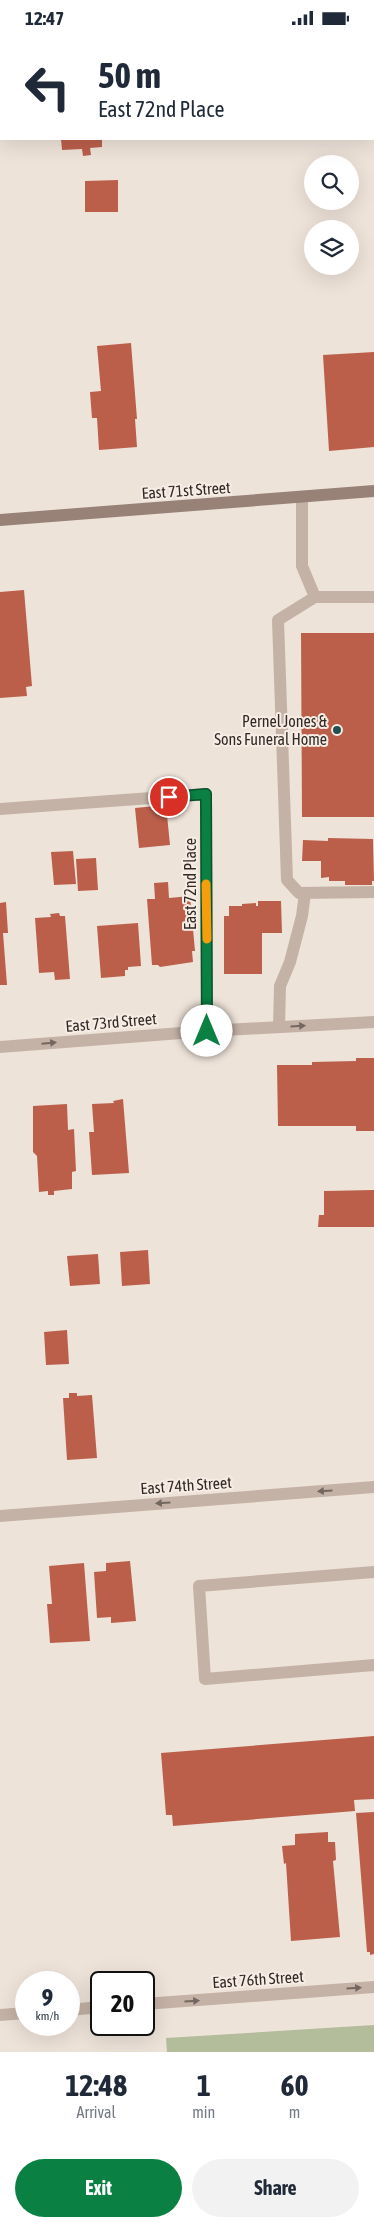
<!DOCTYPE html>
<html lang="en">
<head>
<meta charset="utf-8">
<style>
  body { margin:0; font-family:"Asap Condensed",sans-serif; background:#f2f2f3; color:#1f2937; height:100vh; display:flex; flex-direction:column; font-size:19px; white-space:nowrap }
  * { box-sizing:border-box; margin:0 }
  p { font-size:16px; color:#747a83 }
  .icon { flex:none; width:28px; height:28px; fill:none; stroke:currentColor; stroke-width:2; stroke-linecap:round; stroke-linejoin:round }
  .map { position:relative; height:2017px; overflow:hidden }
  .side { display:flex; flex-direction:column; background:#fff; flex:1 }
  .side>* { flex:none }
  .guide { position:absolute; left:0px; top:0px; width:375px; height:105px; box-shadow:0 5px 20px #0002; background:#fff; color:#1f2937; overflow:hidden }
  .buttons { position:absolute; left:304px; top:120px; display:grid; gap:10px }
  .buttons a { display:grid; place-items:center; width:55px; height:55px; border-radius:50%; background:#fff; box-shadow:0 5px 20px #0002; font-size:25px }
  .speed { position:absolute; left:15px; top:1936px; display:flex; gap:10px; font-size:25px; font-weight:700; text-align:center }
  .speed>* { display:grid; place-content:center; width:65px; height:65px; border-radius:50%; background:#fff; box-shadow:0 5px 20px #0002; line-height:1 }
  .speed small { font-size:12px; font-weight:400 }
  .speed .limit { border:2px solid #111; border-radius:8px; background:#fff; color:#111 }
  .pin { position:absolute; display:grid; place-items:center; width:42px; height:42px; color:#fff; margin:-21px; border:2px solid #fff; border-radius:50%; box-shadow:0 1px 5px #0007 }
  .me { position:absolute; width:55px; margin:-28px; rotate:0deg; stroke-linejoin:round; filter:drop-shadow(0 0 4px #0008) }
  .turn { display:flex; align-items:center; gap:18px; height:105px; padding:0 15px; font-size:22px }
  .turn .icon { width:65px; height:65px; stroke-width:2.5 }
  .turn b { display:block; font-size:35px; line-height:42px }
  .eta { display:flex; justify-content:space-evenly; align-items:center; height:85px; text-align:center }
  .eta b { font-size:30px; font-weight:700; line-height:35px }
  .cta { display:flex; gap:10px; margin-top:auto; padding:10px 15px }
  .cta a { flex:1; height:58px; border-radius:30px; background:#0b8043; color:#fff; font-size:20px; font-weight:700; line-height:58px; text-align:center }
  .cta a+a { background:#f2f2f3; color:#1f2937 }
  .status { display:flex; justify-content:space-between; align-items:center; height:35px; padding:0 25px; background:#fff; direction:ltr }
  .status svg { height:14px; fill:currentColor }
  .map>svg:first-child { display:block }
  .green { fill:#b3bc9b }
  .building { fill:#bb5f4b }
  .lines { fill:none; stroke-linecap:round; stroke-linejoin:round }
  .lane { stroke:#c5b2a6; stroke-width:12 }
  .street { stroke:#c5b2a6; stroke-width:12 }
  .secondary { stroke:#988278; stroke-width:12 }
  .oneway { fill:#746760 }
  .route-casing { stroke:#07532c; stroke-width:12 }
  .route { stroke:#0b8043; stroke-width:9 }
  .slow { stroke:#f59e0b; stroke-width:9 }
  .poi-dot { fill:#205050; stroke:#f7ede5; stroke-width:2 }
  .labels { text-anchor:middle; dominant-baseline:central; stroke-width:4; stroke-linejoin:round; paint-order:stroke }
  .street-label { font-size:16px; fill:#322926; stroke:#f7ede5 }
  .poi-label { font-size:16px; fill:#322926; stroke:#f7ede5; text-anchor:end }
</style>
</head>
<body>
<div class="status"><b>12:47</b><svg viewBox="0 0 49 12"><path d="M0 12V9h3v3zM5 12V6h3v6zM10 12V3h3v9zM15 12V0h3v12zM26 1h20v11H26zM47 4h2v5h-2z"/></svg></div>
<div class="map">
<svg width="374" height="2017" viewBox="0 0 374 2017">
  <rect width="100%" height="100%" fill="#eee3d9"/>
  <polygon class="green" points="374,1990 374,2017 167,2017 166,2003"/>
  <g class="building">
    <polygon points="61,104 102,104 102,112 90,113 91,120 83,121 82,114 62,115"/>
    <polygon points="118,145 118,177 85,177 85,146"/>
    <polygon points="131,308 137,384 135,384 137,412 99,415 97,383 92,383 90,357 101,356 97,311"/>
    <polygon points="374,317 374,412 329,416 323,320"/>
    <polygon points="24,555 32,651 26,652 27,661 0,663 0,557"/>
    <polygon points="301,598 374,598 374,782 302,782"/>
    <polygon points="166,770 170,810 139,813 135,773"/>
    <polygon points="328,803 373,804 374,846 372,846 372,850 345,850 345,846 329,846 329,842 321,843 321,826 302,826 303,805 328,806"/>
    <polygon points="73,816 76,849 54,850 51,817"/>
    <polygon points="96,823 98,855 78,856 76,824"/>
    <polygon points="168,847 169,863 190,861 195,916 192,916 193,927 160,932 158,930 152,930 147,864 155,864 154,848"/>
    <polygon points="258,866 281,866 282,898 262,898 262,939 224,939 224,881 229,881 229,871 242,871 242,869 256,868 256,871 258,871"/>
    <polygon points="6,867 8,898 3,898 7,950 0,950 0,868"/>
    <polygon points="59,878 60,881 65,881 70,944 55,945 54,937 39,938 35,883 51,882 50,879"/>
    <polygon points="138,888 141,931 128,932 128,935 125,935 125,941 101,943 97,891"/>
    <polygon points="356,1023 374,1023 374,1096 356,1096 356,1091 278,1091 277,1030 312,1030 312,1027 356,1026"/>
    <polygon points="123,1064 129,1138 92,1140 89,1097 94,1097 92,1069 114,1068 113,1066"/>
    <polygon points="67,1069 68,1095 74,1094 76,1136 72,1137 72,1154 54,1156 54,1160 48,1160 48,1156 39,1157 37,1121 33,1117 33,1071"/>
    <polygon points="374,1155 374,1192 318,1192 319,1180 324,1180 324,1156"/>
    <polygon points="148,1215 150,1249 122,1251 120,1217"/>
    <polygon points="98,1219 100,1249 70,1251 67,1221"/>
    <polygon points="67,1295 69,1329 46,1330 44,1297"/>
    <polygon points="69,1358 77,1358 77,1361 92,1360 97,1423 67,1425 63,1363 69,1363"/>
    <polygon points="130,1526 136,1586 111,1588 111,1582 97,1583 94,1537 106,1536 106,1528"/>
    <polygon points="84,1528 90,1606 50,1608 47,1569 52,1569 49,1531"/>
    <polygon points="374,1701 374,1764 354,1765 355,1776 173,1791 172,1780 166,1780 161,1718"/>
    <polygon points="374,1777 374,1919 370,1920 370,1917 367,1917 356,1778"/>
    <polygon points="328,1797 328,1807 335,1807 336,1825 333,1826 340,1902 291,1906 286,1828 284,1829 282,1811 295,1810 295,1799"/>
  </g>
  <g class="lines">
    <g class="lane">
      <polyline points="302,462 302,531 315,562"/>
      <polyline points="374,562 315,562 278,585 287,845 299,858 374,857"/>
      <polyline points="0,774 206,759 207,996"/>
      <polyline points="279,992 280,951 290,927 302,881 305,858"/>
      <polyline points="374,1537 199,1551 205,1644 374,1630"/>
    </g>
    <g class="street">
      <polyline points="212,1 230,0"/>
      <polyline points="0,16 1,16"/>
      <polyline points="0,1012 207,996 374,987"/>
      <polyline points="0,1481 374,1452"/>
      <polyline points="144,1969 374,1952"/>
      <polyline points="69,1975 101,1972"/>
      <polyline points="0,1980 26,1978"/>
    </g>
    <polyline class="secondary" points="0,485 374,456"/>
  </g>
  <defs><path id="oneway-solid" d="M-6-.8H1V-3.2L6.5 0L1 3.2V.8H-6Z" transform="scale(1.25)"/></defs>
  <g class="oneway">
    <use href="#oneway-solid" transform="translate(298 991) rotate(-3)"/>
    <use href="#oneway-solid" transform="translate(49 1008) rotate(-5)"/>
    <use href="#oneway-solid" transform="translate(325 1456) rotate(176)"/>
    <use href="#oneway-solid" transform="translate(163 1468) rotate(176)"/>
    <use href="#oneway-solid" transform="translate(354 1953) rotate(-4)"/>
    <use href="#oneway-solid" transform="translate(192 1966) rotate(-4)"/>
  </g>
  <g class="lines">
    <defs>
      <polyline id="route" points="169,762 206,759 207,996"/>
    </defs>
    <use href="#route" class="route-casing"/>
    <use href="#route" class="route"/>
    <polyline class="slow" points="206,849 207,904"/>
  </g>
  <circle class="poi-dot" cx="337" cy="695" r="5"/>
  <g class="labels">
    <g class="street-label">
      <text transform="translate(186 455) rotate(-4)">East 71st Street</text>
      <text transform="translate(190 849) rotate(-90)">East 72nd Place</text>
      <text transform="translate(111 987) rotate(-5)">East 73rd Street</text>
      <text transform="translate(186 1450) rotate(-4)">East 74th Street</text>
      <text transform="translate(258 1944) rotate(-4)">East 76th Street</text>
    </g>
    <g class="poi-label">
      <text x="327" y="686">Pernel Jones &amp;<tspan x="327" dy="18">Sons Funeral Home</tspan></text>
    </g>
  </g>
</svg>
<div class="buttons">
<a><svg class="icon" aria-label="search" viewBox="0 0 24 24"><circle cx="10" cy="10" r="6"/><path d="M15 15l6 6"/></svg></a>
<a><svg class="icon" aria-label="layers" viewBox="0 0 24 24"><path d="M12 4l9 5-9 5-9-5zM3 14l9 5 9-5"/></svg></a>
</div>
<div class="speed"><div>9<small>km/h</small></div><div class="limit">20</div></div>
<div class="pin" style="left:169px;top:762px;background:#d93025"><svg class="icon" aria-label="arrive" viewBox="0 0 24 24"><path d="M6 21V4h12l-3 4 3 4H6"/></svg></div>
<svg class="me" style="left:207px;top:996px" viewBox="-20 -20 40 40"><circle r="19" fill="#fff"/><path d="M0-13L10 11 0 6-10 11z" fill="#0b8043"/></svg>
<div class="guide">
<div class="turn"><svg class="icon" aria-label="left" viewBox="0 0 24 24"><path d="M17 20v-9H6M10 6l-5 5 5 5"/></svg><div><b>50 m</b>East 72nd Place</div></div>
</div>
</div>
<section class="side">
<div class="eta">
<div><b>12:48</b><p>Arrival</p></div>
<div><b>1</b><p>min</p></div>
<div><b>60</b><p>m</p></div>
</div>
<div class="cta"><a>Exit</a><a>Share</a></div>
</section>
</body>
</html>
